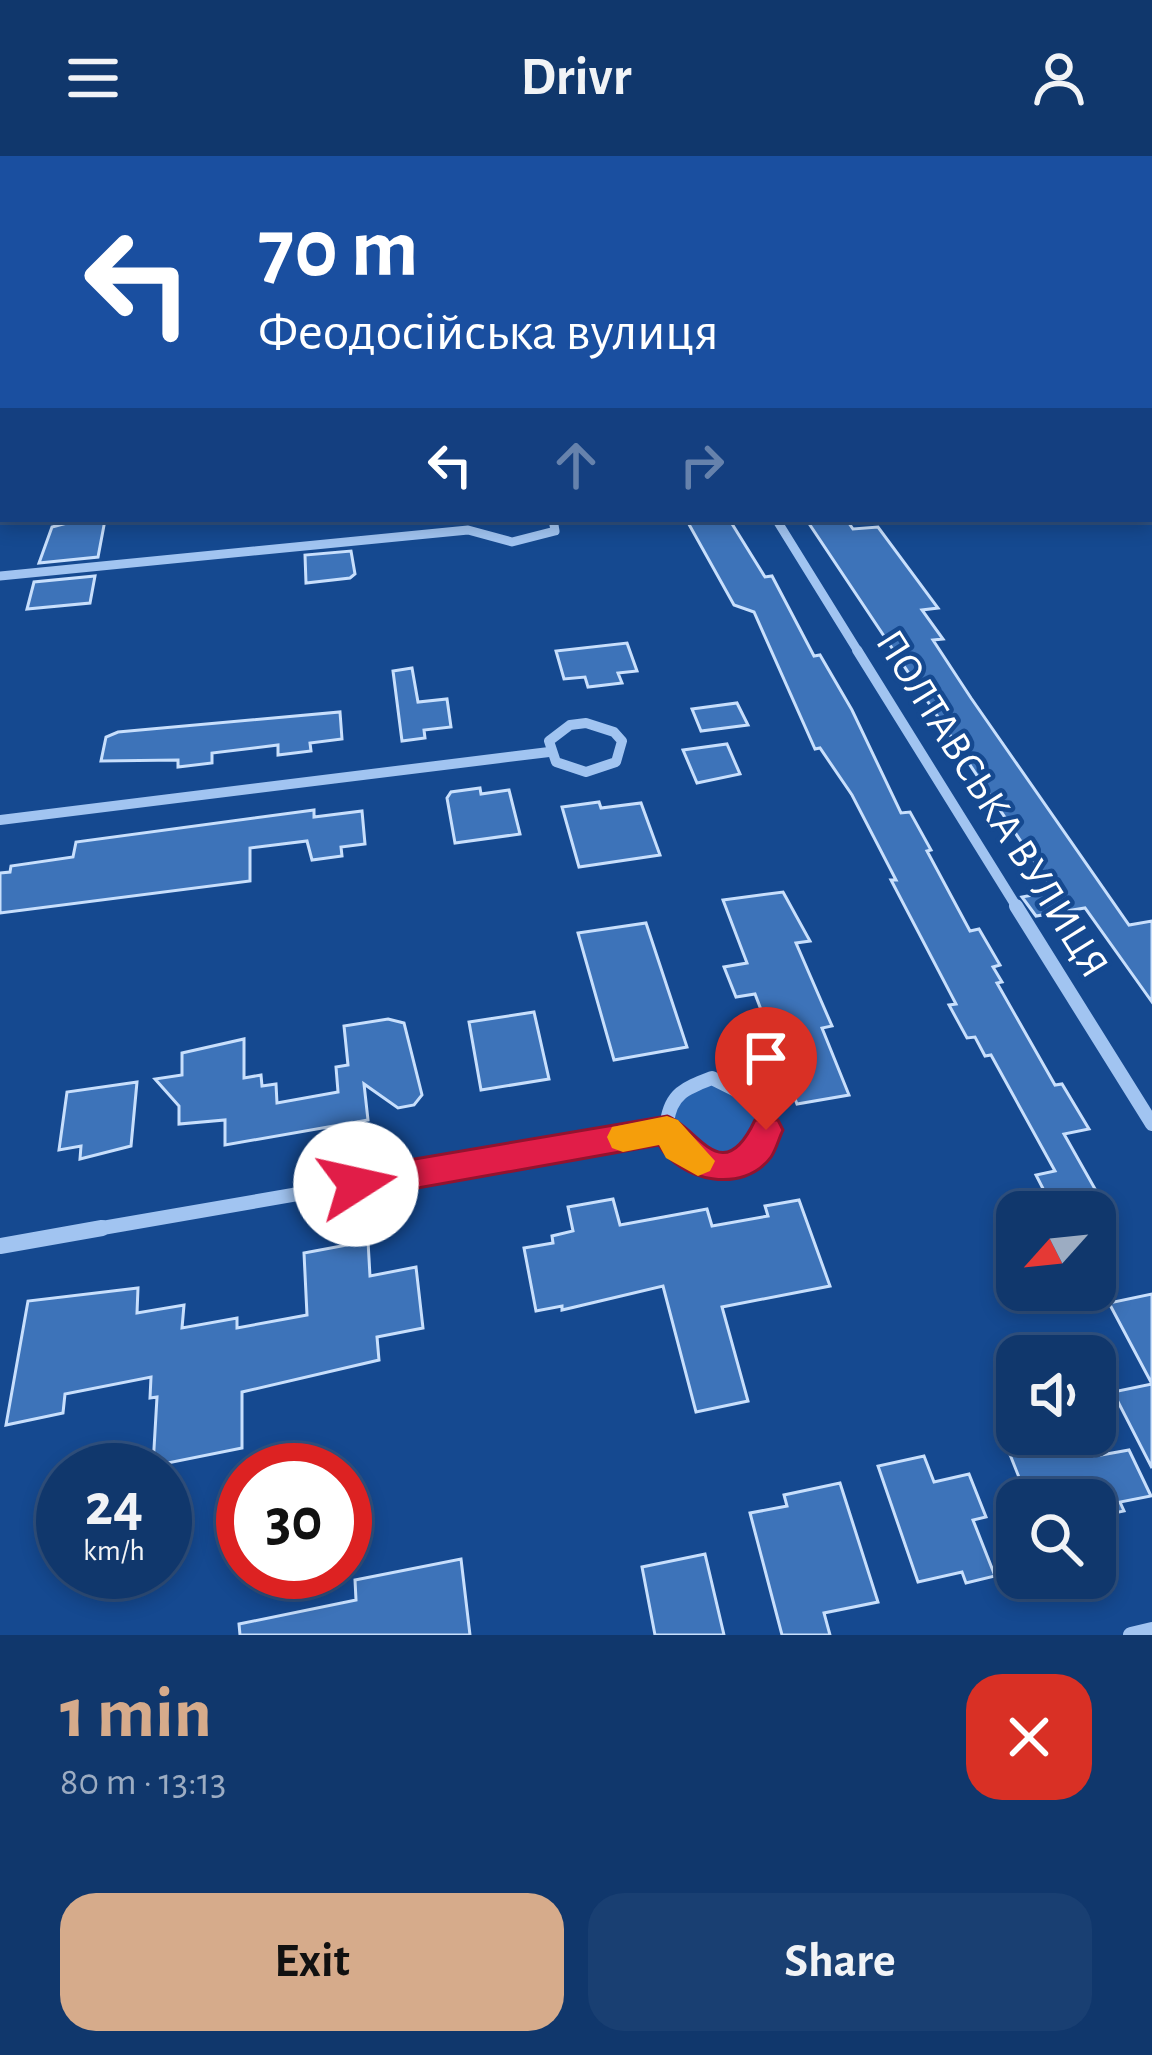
<!DOCTYPE html>
<html lang="en">
<head>
<meta charset="utf-8">
<style>
  body { margin:0; font-family:"Alegreya Sans",sans-serif; background:#193f72; color:#f1f3f6; height:100vh; display:flex; flex-direction:column; font-size:45px; white-space:nowrap }
  * { box-sizing:border-box; margin:0 }
  p { font-size:39px; color:#9cacc2 }
  .icon { flex:none; width:66px; height:66px; fill:none; stroke:currentColor; stroke-width:2; stroke-linecap:round; stroke-linejoin:round }
  .map { position:relative; height:1479px; overflow:hidden }
  .panel { display:flex; flex-direction:column; background:#10376c; flex:1 }
  .panel>* { flex:none }
  .hud { position:absolute; left:0px; top:0px; width:1152px; height:366px; box-shadow:0 6px 18px #0003,0 0 0 3px #30517f; background:#1a4fa0; color:#fff; overflow:hidden }
  .needle { width:78px; rotate:243deg }
  .controls { position:absolute; left:996px; top:1035px; display:grid; gap:24px }
  .controls a { display:grid; place-items:center; width:120px; height:120px; border-radius:24px; background:#10376c; box-shadow:0 6px 18px #0003,0 0 0 3px #30517f; font-size:60px }
  .speed { position:absolute; left:36px; top:1287px; display:flex; gap:24px; font-size:60px; font-weight:700; text-align:center }
  .speed>* { display:grid; place-content:center; width:156px; height:156px; border-radius:50%; background:#10376c; box-shadow:0 6px 18px #0003,0 0 0 3px #30517f; line-height:1 }
  .speed small { font-size:30px; font-weight:400 }
  .speed .limit { border:18px solid #d22; background:#fff; color:#111 }
  .pin { position:absolute; display:grid; place-items:center; width:102px; height:102px; color:#fff; margin:-123px -51px; border-radius:50% 50% 50% 0; rotate:-45deg; box-shadow:0 0 12px #0007 }
  .pin .icon { rotate:45deg }
  .me { position:absolute; width:132px; margin:-66px; rotate:80deg; stroke-linejoin:round; filter:drop-shadow(0 0 9px #0008) }
  .turn { display:flex; align-items:center; gap:42px; height:252px; padding:0 60px; font-size:54px }
  .turn .icon { width:156px; height:156px; stroke-width:2.5 }
  .turn b { display:block; font-size:84px; line-height:102px }
  .lanes { display:flex; align-items:center; height:114px; padding:0 60px; background:#0003; justify-content:center; gap:60px; direction:ltr }
  .lanes .off { opacity:.35 }
  .round { display:grid; place-items:center; flex:none; width:126px; height:126px; border-radius:36px; background:#193f72 }
  .head { display:flex; align-items:center; justify-content:space-between; height:204px; padding:0 60px }
  h1 { font-size:72px; font-weight:700; line-height:90px; color:#d6ab8b }
  .cta { display:flex; gap:24px; margin-top:auto; padding:24px 60px }
  .cta a { flex:1; height:138px; border-radius:36px; background:#d6ab8b; color:#111; font-size:48px; font-weight:700; line-height:138px; text-align:center }
  .cta a+a { background:#193f72; color:#f1f3f6 }
  header { display:flex; justify-content:space-between; align-items:center; height:156px; padding:0 60px; background:#10376c; font-size:54px; font-weight:700 }
  .map>svg:first-child { display:block }
  .green { fill:#2763af }
  .building { fill:#3d73b9; stroke:#c8dffc; stroke-width:3 }
  .lines { fill:none; stroke-linecap:round; stroke-linejoin:round }
  .lane { stroke:#a1c4f1; stroke-width:4.5 }
  .street-far4 { stroke:#a1c4f1; stroke-width:6 }
  .street-far3 { stroke:#a1c4f1; stroke-width:9 }
  .street-far2 { stroke:#a1c4f1; stroke-width:10 }
  .street-far1 { stroke:#a1c4f1; stroke-width:14 }
  .street { stroke:#a1c4f1; stroke-width:16 }
  .route { fill:#e11d48; stroke:#92132f; stroke-width:3 }
  .slow { fill:#f59e0b }
  .labels { text-anchor:middle; dominant-baseline:central; stroke-width:9; stroke-linejoin:round; paint-order:stroke }
  .street-label { font-size:42px; fill:#fff; stroke:#154990 }
</style>
</head>
<body>
<header><svg class="icon" aria-label="menu" viewBox="0 0 24 24"><path d="M4 6h16M4 12h16M4 18h16"/></svg>Drivr<svg class="icon" aria-label="person" viewBox="0 0 24 24"><circle cx="12" cy="8" r="4"/><path d="M4 21q1-7 8-7t8 7"/></svg></header>
<div class="map">
<svg width="1152" height="1479" viewBox="0 0 1152 1479">
  <rect width="100%" height="100%" fill="#154990"/>
  <polygon class="green" points="691,926 733,926 766,974 742,1005 697,1005 666,954"/>
  <g class="building">
    <polygon points="82,363 105,364 98,401 39,407 52,371"/>
    <polygon points="686,363 729,363 765,421 772,420 814,500 820,499 852,554 901,657 910,656 931,694 927,695 970,775 979,773 1000,809 993,811 1002,826 997,827 1055,929 1062,928 1089,973 1064,978 1108,1056 1055,1056 1036,1019 1055,1015 991,899 985,900 975,881 967,882 949,849 956,848 891,724 896,724 852,639 820,592 815,593 754,456 734,449"/>
    <polygon points="806,363 846,363 853,373 878,371 938,452 922,454 943,483 933,484 971,542 1129,769 1152,765 1152,846 1085,752 1036,760 1022,741 1054,735"/>
    <polygon points="351,395 355,418 350,422 306,427 305,399"/>
    <polygon points="95,420 90,447 27,453 34,426"/>
    <polygon points="627,487 637,515 618,517 622,527 588,531 585,521 564,523 556,495"/>
    <polygon points="412,512 418,546 447,543 451,571 424,574 425,582 402,585 393,515"/>
    <polygon points="737,547 748,569 701,575 692,553"/>
    <polygon points="340,556 342,583 310,587 311,595 278,599 278,589 212,597 212,607 178,611 178,604 101,605 106,581 118,576"/>
    <polygon points="727,588 740,618 697,627 683,594"/>
    <polygon points="480,632 481,638 509,634 520,678 455,687 447,642 451,636"/>
    <polygon points="599,646 601,652 641,647 660,699 579,711 562,651"/>
    <polygon points="314,654 314,661 362,655 365,688 341,691 342,700 312,704 307,685 250,692 250,725 0,757 0,717 10,716 11,710 73,701 76,686"/>
    <polygon points="783,736 810,785 796,787 832,870 822,872 849,939 797,948 755,838 736,841 724,811 747,807 723,744"/>
    <polygon points="646,767 687,891 614,904 578,777"/>
    <polygon points="534,856 549,923 481,934 469,866"/>
    <polygon points="388,863 404,867 422,939 414,949 398,952 364,928 368,964 225,989 225,964 179,968 179,950 155,923 182,919 182,897 244,883 244,922 261,919 262,930 276,928 277,947 338,936 336,911 348,909 344,870"/>
    <polygon points="137,926 131,990 80,1003 81,990 59,994 67,936"/>
    <polygon points="613,1043 620,1069 707,1053 712,1070 768,1060 765,1050 799,1044 830,1130 722,1151 748,1245 696,1256 663,1130 562,1154 562,1150 536,1155 524,1092 553,1087 552,1080 573,1075 568,1051"/>
    <polygon points="368,1085 370,1120 416,1111 423,1172 377,1181 379,1204 242,1236 242,1292 153,1310 157,1241 150,1242 151,1221 65,1238 63,1257 6,1269 28,1145 138,1132 137,1157 184,1149 182,1172 237,1162 237,1172 307,1159 304,1097"/>
    <polygon points="1152,1138 1152,1312 1113,1236 1152,1228 1109,1147"/>
    <polygon points="1021,1278 1074,1278 1082,1296 1091,1294 1094,1301 1095,1286 1101,1299 1129,1294 1151,1340 1120,1346 1124,1355 1095,1361 1095,1344 1028,1344 1003,1281"/>
    <polygon points="924,1300 934,1326 969,1318 986,1361 973,1364 995,1420 966,1427 962,1416 918,1426 878,1310"/>
    <polygon points="840,1327 878,1446 824,1457 830,1479 782,1479 750,1357 787,1350 784,1339"/>
    <polygon points="705,1398 724,1479 655,1479 642,1411"/>
    <polygon points="461,1403 470,1479 240,1479 239,1468 356,1444 355,1424"/>
  </g>
  <g class="lines">
    <polyline class="lane" points="1028,0 1033,3"/>
    <polyline class="street-far4" points="25,3 80,0"/>
    <g class="street-far3">
      <polyline points="776,363 859,497"/>
      <polyline points="0,420 468,374 512,386 555,375 553,363"/>
    </g>
    <g class="street-far2">
      <polyline points="857,494 1018,753"/>
      <polygon points="586,567 614,576 622,585 616,606 586,616 556,606 549,585 570,569"/>
      <polyline points="0,664 549,596"/>
    </g>
    <g class="street-far1">
      <polyline points="1016,750 1152,968"/>
      <path d="M712,922L750,941L766,962L762,986C729,1021 685,1011 667,966C671,937 686,932 712,922Z"/>
      <polyline points="85,1075 667,974"/>
    </g>
    <g class="street">
      <polyline points="0,1090 102,1072"/>
      <polyline points="1131,1479 1152,1474"/>
    </g>
  </g>
  <path class="route" d="M667,960C698,971 722,1034 755,964H778L783,974C779,982 776,994 771,1001C743,1039 680,1025 659,989L356,1043L344,1039L339,1028L344,1017L356,1013Z"/>
  <polygon class="slow" points="667,960 678,964 715,1005 710,1015 698,1020 666,1002 659,989 623,996 612,992 607,981 612,971"/>
  <g class="labels">
    <g class="street-label">
      <text transform="translate(992 648) rotate(58)">ПОЛТАВСЬКА ВУЛИЦЯ</text>
    </g>
  </g>
</svg>
<div class="controls">
<a><svg class="needle" viewBox="-14 -14 28 28"><path d="M0-13l5 13h-10z" fill="#e53935"/><path d="M0 13l5-13h-10z" fill="#9cacc2"/></svg></a>
<a><svg class="icon" aria-label="sound" viewBox="0 0 24 24"><path d="M4 9h4l5-4v14l-5-4H4zM17 9q2 3 0 6"/></svg></a>
<a><svg class="icon" aria-label="search" viewBox="0 0 24 24"><circle cx="10" cy="10" r="6"/><path d="M15 15l6 6"/></svg></a>
</div>
<div class="speed"><div>24<small>km/h</small></div><div class="limit">30</div></div>
<div class="pin" style="left:766px;top:974px;background:#d93025"><svg class="icon" aria-label="arrive" viewBox="0 0 24 24"><path d="M6 21V4h12l-3 4 3 4H6"/></svg></div>
<svg class="me" style="left:356px;top:1028px" viewBox="-20 -20 40 40"><circle r="19" fill="#fff"/><path d="M0-13L10 11 0 6-10 11z" fill="#e11d48"/></svg>
<div class="hud">
<div class="turn"><svg class="icon" aria-label="left" viewBox="0 0 24 24"><path d="M17 20v-9H6M10 6l-5 5 5 5"/></svg><div><b>70 m</b>Феодосійська вулиця</div></div>
<div class="lanes"><svg class="icon" aria-label="left" viewBox="0 0 24 24"><path d="M17 20v-9H6M10 6l-5 5 5 5"/></svg><svg class="icon off" aria-label="ahead" viewBox="0 0 24 24"><path d="M12 20V5M6 11l6-6 6 6"/></svg><svg class="icon off" aria-label="right" viewBox="0 0 24 24"><path d="M7 20v-9h11M14 6l5 5-5 5"/></svg></div>
</div>
</div>
<section class="panel">
<div class="head"><div><h1>1 min</h1><p>80 m · 13:13</p></div><a class="round" style="background:#d93025;color:#fff"><svg class="icon" aria-label="close" viewBox="0 0 24 24"><path d="M6 6l12 12M18 6L6 18"/></svg></a></div>
<div class="cta"><a>Exit</a><a>Share</a></div>
</section>
</body>
</html>
